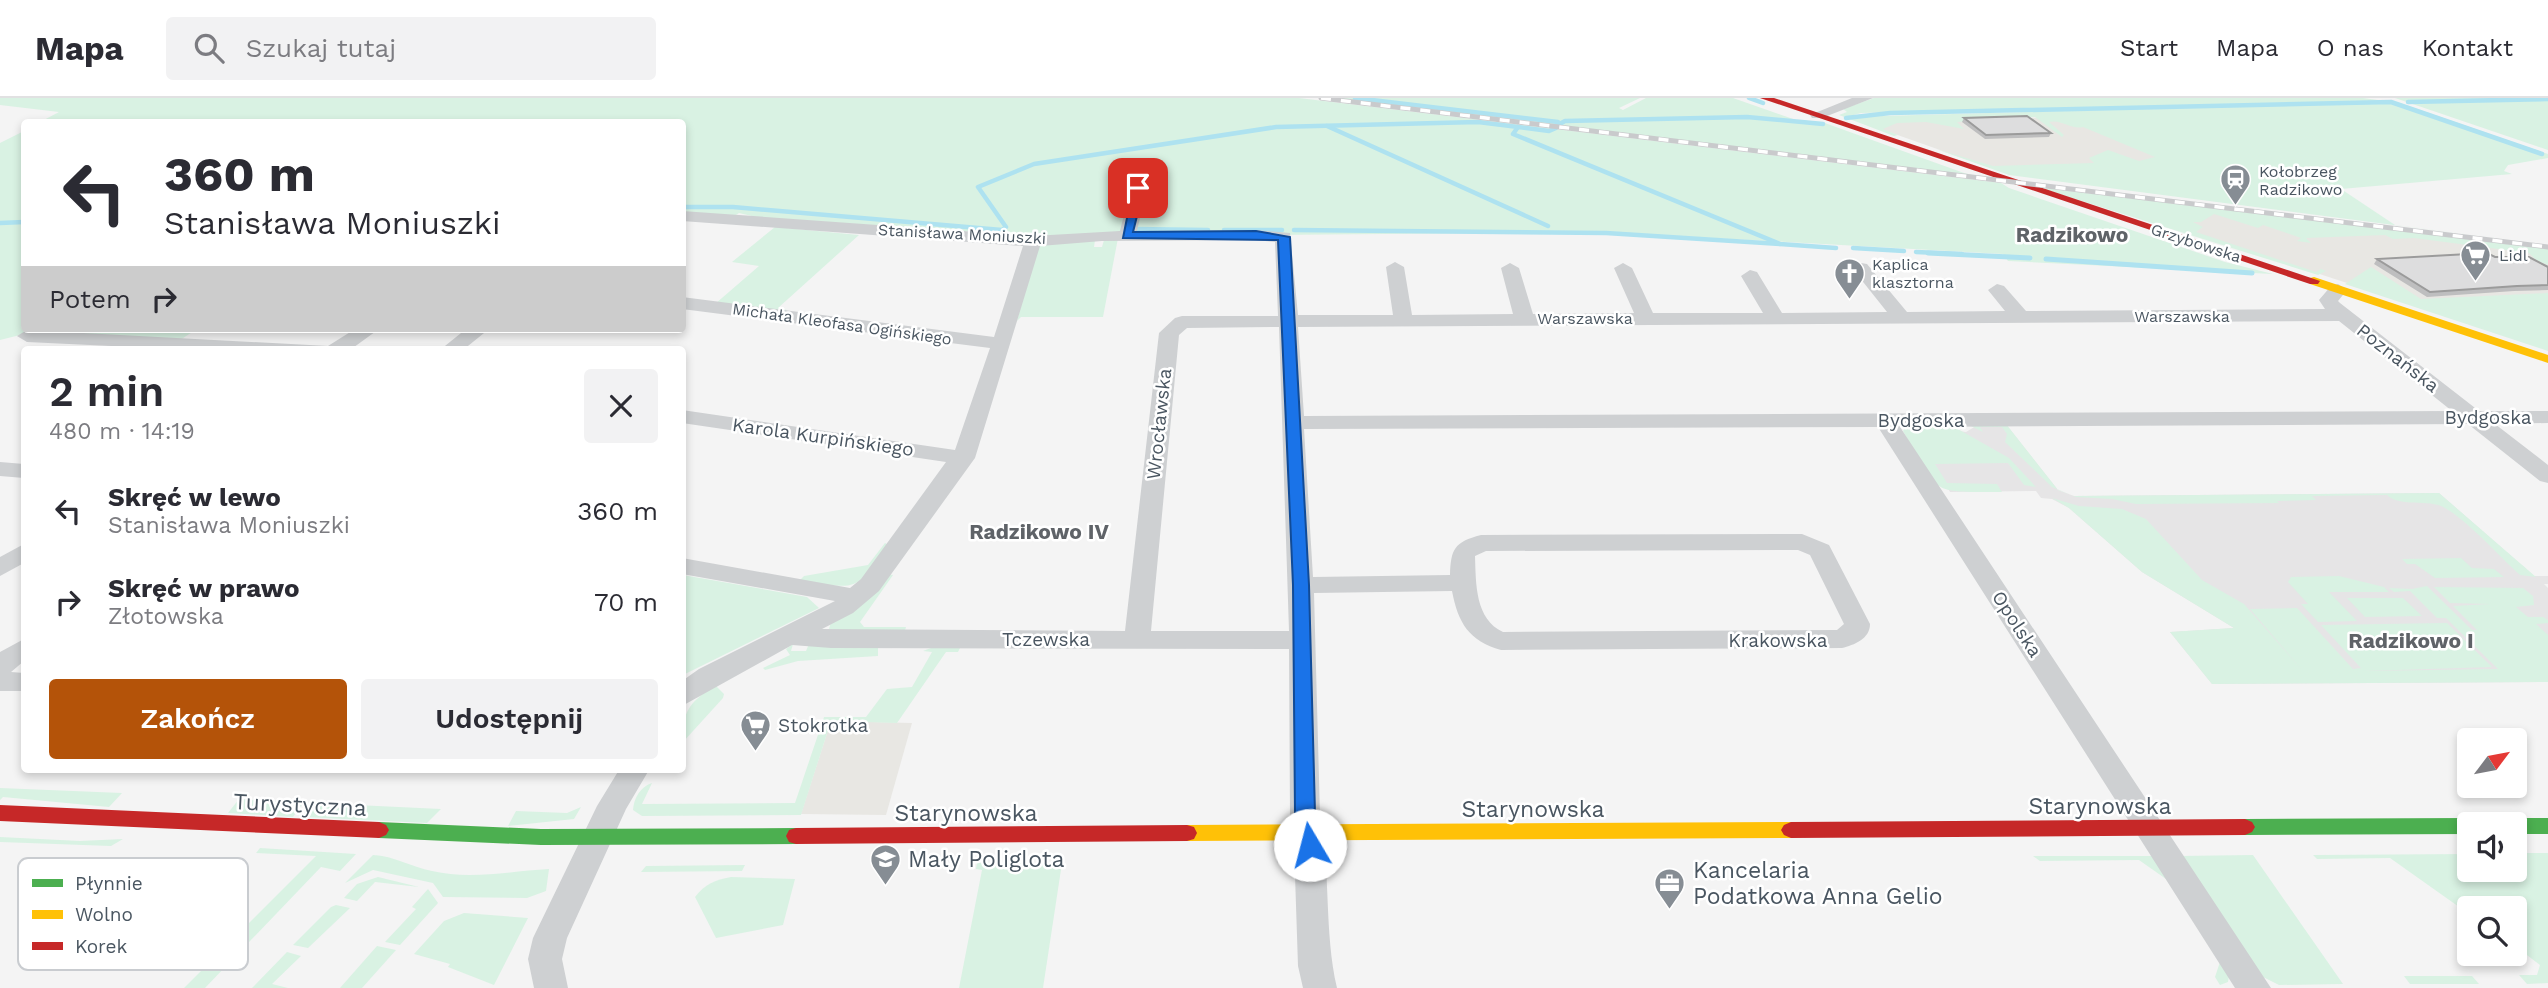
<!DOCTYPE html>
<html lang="pl">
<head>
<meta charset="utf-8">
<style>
  body { margin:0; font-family:"Work Sans",sans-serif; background:#f2f2f3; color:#2b2b33; height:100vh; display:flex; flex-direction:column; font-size:26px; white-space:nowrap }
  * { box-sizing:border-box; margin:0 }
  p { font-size:23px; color:#7c7c81 }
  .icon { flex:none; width:38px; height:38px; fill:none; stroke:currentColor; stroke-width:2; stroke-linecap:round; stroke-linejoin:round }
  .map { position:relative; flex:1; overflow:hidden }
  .details { position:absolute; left:21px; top:248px; width:665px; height:427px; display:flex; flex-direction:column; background:#fff; border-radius:7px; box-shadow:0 4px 10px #0003 }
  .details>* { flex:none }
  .guide { position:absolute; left:21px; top:21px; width:665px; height:214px; border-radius:7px; box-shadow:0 4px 10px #0003; background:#fff; color:#2b2b33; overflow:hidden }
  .needle { width:46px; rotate:58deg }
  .controls { position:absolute; left:2457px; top:630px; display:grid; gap:14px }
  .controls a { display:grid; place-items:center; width:70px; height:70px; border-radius:7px; background:#fff; box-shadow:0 4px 10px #0003; font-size:35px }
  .pin { position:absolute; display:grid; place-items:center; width:60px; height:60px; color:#fff; margin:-30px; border-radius:14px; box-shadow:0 4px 10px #0006 }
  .me { position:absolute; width:77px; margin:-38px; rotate:352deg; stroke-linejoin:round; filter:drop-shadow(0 0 5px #0008) }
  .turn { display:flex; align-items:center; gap:24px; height:147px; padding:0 28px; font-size:32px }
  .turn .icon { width:91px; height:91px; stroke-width:2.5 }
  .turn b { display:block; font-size:49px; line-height:60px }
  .then { display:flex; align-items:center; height:66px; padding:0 28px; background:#0003; gap:14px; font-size:26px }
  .round { display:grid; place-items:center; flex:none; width:74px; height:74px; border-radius:7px; background:#f2f2f3 }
  .headline { display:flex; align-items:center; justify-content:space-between; height:119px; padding:0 28px }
  h1 { font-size:42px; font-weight:600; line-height:52px }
  .action { display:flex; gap:14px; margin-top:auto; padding:14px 28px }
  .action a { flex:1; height:80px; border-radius:7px; background:#b45309; color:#fff; font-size:28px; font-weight:600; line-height:80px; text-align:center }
  .action a+a { background:#f2f2f3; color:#2b2b33 }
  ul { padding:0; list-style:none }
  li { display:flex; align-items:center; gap:21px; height:91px; padding:0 28px }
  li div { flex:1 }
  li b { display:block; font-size:26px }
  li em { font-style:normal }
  header { display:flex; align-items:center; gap:42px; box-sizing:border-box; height:98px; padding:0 35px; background:#fff; border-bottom:2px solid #e1e1e2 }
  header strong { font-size:33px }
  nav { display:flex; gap:38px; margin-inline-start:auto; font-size:24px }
  .search { width:490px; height:63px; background:#f2f2f3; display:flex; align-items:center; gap:18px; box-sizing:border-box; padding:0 24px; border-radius:7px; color:#7c7c81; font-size:26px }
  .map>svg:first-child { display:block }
  .commercial { fill:#e8e7e3 }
  .education { fill:#e6e5e6 }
  .green { fill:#d9f2e3; fill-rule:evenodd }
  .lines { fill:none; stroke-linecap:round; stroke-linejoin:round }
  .stream-far1 { stroke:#aee2f0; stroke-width:4.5 }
  .stream { stroke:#aee2f0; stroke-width:5 }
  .street { fill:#ced0d2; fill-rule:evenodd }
  .fast { fill:#4caf50; fill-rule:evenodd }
  .slow { fill:#ffc107; fill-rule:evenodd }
  .jam { fill:#c62828; fill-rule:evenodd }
  .rail-casing { stroke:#c9cacc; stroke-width:5 }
  .rail { stroke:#fff; stroke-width:3.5; stroke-dasharray:10; stroke-linecap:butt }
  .wall { fill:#bebebf }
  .building { fill:#ddddde; stroke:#9b9b9b; stroke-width:2 }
  .route { fill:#1a73e8; stroke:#114b97; stroke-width:2 }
  .labels { text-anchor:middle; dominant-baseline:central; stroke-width:5; stroke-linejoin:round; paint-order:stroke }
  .far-poi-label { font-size:16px; fill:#4a5661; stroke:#fff; text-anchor:start }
  .far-street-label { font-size:16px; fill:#4a5661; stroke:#fff }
  .street-label { font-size:19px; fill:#4a5661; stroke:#fff }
  .poi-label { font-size:19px; fill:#4a5661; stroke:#fff; text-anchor:start }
  .far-district-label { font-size:21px; font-weight:bold; fill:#5f6368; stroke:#fff }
  .neighbourhood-label { font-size:21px; font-weight:bold; fill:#5f6368; stroke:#fff }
  .near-street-label { font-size:23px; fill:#4a5661; stroke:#fff }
  .near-poi-label { font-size:23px; fill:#4a5661; stroke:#fff; text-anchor:start }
  .key { fill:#fff; stroke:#c9ccd0; stroke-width:2 }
  .key-label { font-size:19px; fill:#4a5661 }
</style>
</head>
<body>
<header>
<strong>Mapa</strong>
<div class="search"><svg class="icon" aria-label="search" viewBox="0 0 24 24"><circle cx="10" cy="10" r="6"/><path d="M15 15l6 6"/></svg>Szukaj tutaj</div>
<nav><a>Start</a><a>Mapa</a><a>O nas</a><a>Kontakt</a></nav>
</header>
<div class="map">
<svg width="2548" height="890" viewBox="0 0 2548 890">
  <rect width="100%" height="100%" fill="#f4f4f4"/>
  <g class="commercial">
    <polygon points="2067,19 2178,65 1988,69 1875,29 1894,23"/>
    <polygon points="2148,105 2548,154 2548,198 2408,205 2139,117"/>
    <polygon points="831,623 912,625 886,717 801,716"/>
  </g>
  <polygon class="education" points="1981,325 2005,325 2058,392 2074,398 2439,395 2534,478 2548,478 2548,486 2544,486 2548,490 2548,584 2212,586 2170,534 2234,530 2142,474 2069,410 2052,401 2041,400 2036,393 1950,394 1911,327 1966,334"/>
  <g class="green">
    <polygon points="0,0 1299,0 2001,85 2009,90 2225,164 2273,176 2008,163 2003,156 1605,134 1047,139 756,119 739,115 736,117 683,116 682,24 40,24 59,14 0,7"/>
    <polygon points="1335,0 1640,0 1619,10 1623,12 1646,0 1733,0 1796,22 1822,24 1964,75 1986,80"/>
    <path d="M1874,0H2363L2400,5L2548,56V60L2508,67L2504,73L2512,76L2341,91L2395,127L2548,147L2009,77L1936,51L1993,68L2094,65L2089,60L2108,52L2139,63L2155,59L2083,29C2071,32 2062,21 2049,24L2064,37L2062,39L2035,19L1957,24L1964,31L1926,24L1897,25L1883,31L1898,37L1894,38L1839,17L1847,14L1843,11ZM2241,6L2244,8L1846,19L1861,15Z"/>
    <polygon points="2391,0 2548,0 2548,52 2395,0"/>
    <polygon points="24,33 24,231 197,231 180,242 32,234 0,242 0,45"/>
    <polygon points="2037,89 2548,151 2548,167 2536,162 2529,155 2414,140 2393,141 2385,137 2306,140 2311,145 2297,143 2301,140 2263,127 2258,130 2214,116 2201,124 2193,124 2203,129 2196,134 2316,174 2321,171 2326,173 2318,177"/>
    <polygon points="775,129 859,137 778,210 787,212 784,215 715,206 759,168 732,164"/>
    <polygon points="1118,140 1103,219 1021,219 1017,223 1036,150 1042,146 1095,142 1094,149 1102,149 1104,142"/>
    <polygon points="2371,169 2421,201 2548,195 2548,253 2345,186"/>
    <path d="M1949,326L2009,360L2036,389L2024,387L2008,365L1935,366L1947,385L1997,386L2002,394C1928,394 1939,397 1903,333L1906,328Z"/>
    <path d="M2006,326L2058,392L2074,398L2439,395L2536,479L2520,477C2499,458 2468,423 2445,410C2428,400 2401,410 2387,397L2312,398L2316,402L2277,403L2279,405L2136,406L2112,401L2076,399L2052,389L2005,344L2007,336L2002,329H1980L1983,334L1971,328Z"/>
    <polygon points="2052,400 2079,408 2122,411 2146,421 2202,482 2244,506 2302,572 2250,511 2297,510 2353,571 2361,570 2321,527 2447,525 2492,569 2364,573 2498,571 2446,520 2437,520 2410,493 2394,494 2389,490 2412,491 2427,488 2472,532 2477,532 2453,508 2490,506 2450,505 2434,489 2523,490 2533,498 2534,507 2516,509 2528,519 2543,519 2548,522 2548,525 2536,526 2548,537 2548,584 2212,586 2170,534 2234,530 2142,474 2069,410"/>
    <path d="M885,445L890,448C854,494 858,492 800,482L804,478L868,467Z"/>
    <polygon points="2461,460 2472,470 2494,471 2504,479 2435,480 2415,466 2407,466 2402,461"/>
    <polygon points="887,476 893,477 860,524 864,529 906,529 904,536 829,531 831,524"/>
    <polygon points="683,477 807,499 819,510 683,577"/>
    <polygon points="2339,478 2384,489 2389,494 2329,494 2357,523 2318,524 2301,506 2308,506 2288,484 2291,479"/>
    <polygon points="2403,500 2422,518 2365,519 2347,500"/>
    <path d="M944,545L961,548L958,554H946L897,625L831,623L801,717L642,718L633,712C634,700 640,689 652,685L642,706L795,705L824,619H866L887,591L912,589L932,554L923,553Z"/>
    <polygon points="793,546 791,553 806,553 809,546 878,549 878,558 798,563 765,572 763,570 790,557 786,551"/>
    <path d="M715,587L724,596L723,600L683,644C682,613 689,605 715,587Z"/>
    <polygon points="0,690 122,695 109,709 3,699 0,702"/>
    <polygon points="239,701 303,705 293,719 228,715"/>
    <polygon points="314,705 441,711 427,725 304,719"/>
    <polygon points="581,709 574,721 508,728 516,713 567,715"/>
    <polygon points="0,739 80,743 123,741 111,748 0,744"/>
    <polygon points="260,750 356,756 340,773 321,769 205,890 184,890 316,758 256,755"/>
    <polygon points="2515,755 2548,755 2548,885 2527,886 2519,877 2537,877 2540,867 2515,848 2515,810 2469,810 2469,816 2390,760 2317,761 2313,757 2469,756 2469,772 2515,772"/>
    <path d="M373,757C394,758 412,769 432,773C470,782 511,773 549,771L546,793L527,800L443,799L433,785L373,772L345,785Z"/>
    <polygon points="2253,757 2343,886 2279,887 2261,878 2178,758"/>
    <polygon points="2033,758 2158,758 2230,873 2228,884 2220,887 2215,879 2220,864 2166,781 2139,762 2040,763"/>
    <polygon points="977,765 1062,765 1043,890 959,890 982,772 976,771"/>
    <polygon points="745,767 742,773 641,774 646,768"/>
    <polygon points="378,779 419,789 375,784 357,803 344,800 357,786"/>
    <path d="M731,779L795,781L783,827L716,840L695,799C705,786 715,782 731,779Z"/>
    <polygon points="428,791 438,805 400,847 385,844 416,811 412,809"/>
    <polygon points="336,807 350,810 308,850 293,847 331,809"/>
    <polygon points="464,815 528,820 494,887 448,869 450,866 414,856 444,823"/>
    <polygon points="377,848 396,852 362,890 340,890"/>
    <polygon points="287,854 301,858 272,886 288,890 252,890"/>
    <polygon points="2404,878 2472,878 2479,886 2410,886"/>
  </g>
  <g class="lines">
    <g class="stream-far1">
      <polyline points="1355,0 1558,24"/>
      <polyline points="1749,0 1763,5"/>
      <polyline points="2408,4 2548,1"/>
      <polyline points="1846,20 1890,15 2391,4 2542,56"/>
      <polyline points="1558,27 1565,23 1747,19 1823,26"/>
      <polyline points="1327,28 1548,128"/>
      <polyline points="1518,29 1513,36 1780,146 1836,150"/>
      <polyline points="682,109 733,109 1002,132 1006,129 978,89 1034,66 1276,29 1478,24 1549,33 1556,30"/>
      <polyline points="0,125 24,124"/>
      <polyline points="1134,131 1208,132"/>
      <polyline points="1224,132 1282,132"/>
      <polyline points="1294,132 1606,135 1780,146"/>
      <polyline points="1853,150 1904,153"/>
      <polyline points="1916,154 1962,156"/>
    </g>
    <g class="stream">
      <polyline points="1928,155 2030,160"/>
      <polyline points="2046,161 2252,175"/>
    </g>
    <g class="street">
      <polygon points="1852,0 1873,0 1822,20 1812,20 1810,17"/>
      <path d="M1144,62L1152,67L1137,133L1256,132L1290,135L1298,217H1393L1386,169L1395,164L1404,169L1412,217L1513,216L1501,170L1510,165L1519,170L1533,216L1634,215L1614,170L1623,165L1632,170L1653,215H1763L1741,178L1750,172L1757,174L1782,215L1887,214L1852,170L1861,165L1867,166L1907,214L2005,213L1988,192L1997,186L2004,188L2026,213L2325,211L2319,202L2331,188L2338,186L2347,192L2338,203L2340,205L2479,313H2548V325L2495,326L2548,367V385L2540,383L2468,326L1900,329L2271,890H2235L1878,329L1304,331L1313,479L1450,477C1451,451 1454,444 1481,437L1802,436L1829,447L1870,526C1870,541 1854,547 1842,550L1501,552C1469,543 1458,525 1452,493L1314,495L1320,718C1331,775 1324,834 1337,890H1303L1298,868L1294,747L1290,718L1289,551L831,550L792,547L682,608V583L699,571L835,503L682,476V460L850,490L861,481L946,364L682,325V312L955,352L990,250L682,211V199L994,239L1023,148L682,123V113L1033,138L1120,133L1136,67ZM1256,142L1275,144L1278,218H1182L1175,220L1159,235L1125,533L822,531L853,515L879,493L975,360L1040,148L1102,143ZM2339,223L2452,313L1304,318L1298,229ZM1279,229L1289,533H1151L1179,237L1187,230ZM1798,452L1810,457L1844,526L1837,532L1503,534C1475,521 1476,486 1475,458L1486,453Z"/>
      <polygon points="355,231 379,231 350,252 195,252 27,244 17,238 27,232 328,248"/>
      <polygon points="466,231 489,231 463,252 440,252"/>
      <polygon points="0,364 24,366 24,380 0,378"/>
      <polygon points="24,446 24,465 0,478 0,459"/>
      <polygon points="24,541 24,563 11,574 24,575 24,593 0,593 0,554"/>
      <polygon points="619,672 649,672 626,711 567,840 562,861 568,890 534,890 528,861 533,840 597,708"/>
    </g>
    <g class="fast">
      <polygon points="2469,720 2476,723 2478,726 2469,726 2469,736 2245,737 2238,734 2235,729 2238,724 2245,721"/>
      <polygon points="2515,720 2548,720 2548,736 2515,736 2515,726 2506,726 2508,723"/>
      <polygon points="379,724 541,731 796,730 803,732 806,738 803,744 796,746 541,747 379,740 372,737 369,732 372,727"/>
    </g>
    <g class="slow">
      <polygon points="2314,179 2548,257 2548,265 2310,186 2310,180"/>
      <polygon points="1791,724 1798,727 1801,732 1798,737 1791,740 1187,743 1180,741 1177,735 1180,729 1187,727"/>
    </g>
    <g class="jam">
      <polygon points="1760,0 1774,0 2320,183 2318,186 2310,186"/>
      <polygon points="0,707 379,724 386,727 389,732 386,737 379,740 0,723"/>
      <polygon points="2245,721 2252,724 2255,729 2252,734 2245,737 1791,740 1784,737 1781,732 1784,727 1791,724"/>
      <polygon points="1187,727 1194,729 1197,735 1194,741 1187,743 796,746 789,744 786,738 789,732 796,730"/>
    </g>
    <defs>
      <polyline id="rail" points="1321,0 2548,149"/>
    </defs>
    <use href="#rail" class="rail-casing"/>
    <use href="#rail" class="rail"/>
  </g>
  <g class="wall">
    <polygon points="1964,20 2051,35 2049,39 1985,41 1962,24"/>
    <polygon points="2377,161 2548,169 2548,192 2514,193 2427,199 2374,166"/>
  </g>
  <g class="building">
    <polygon points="2027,18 2051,35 1986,37 1964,20"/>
    <polygon points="2487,155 2495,159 2529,159 2548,169 2548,187 2517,188 2430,194 2377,161"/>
  </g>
  <polygon class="route" points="1138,87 1144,90 1133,134 1256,133 1290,139 1309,487 1315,715 1320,747 1317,753 1303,753 1295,715 1293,487 1278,142 1123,140 1133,90"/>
  <defs>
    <symbol id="station-pin" viewBox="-11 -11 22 30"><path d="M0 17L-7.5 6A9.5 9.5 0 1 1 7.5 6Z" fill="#868d94" stroke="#fff"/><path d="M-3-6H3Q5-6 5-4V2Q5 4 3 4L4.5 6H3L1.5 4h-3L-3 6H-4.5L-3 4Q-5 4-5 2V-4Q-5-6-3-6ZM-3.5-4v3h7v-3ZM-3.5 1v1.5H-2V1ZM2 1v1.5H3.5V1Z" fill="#fff"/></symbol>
    <symbol id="supermarket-pin" viewBox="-11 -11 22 30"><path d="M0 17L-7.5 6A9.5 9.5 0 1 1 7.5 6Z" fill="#868d94" stroke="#fff"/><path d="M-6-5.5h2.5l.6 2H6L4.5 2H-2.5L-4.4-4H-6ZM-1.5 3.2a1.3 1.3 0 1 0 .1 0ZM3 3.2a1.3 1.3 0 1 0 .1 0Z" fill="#fff"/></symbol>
    <symbol id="church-pin" viewBox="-11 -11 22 30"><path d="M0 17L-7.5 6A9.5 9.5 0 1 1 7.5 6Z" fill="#868d94" stroke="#fff"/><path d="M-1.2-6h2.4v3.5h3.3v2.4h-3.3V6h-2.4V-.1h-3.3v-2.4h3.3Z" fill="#fff"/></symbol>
    <symbol id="school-pin" viewBox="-11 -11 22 30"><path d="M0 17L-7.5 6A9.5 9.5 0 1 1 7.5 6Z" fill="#868d94" stroke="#fff"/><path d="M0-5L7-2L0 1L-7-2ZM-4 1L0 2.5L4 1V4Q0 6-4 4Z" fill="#fff"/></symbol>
    <symbol id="office-pin" viewBox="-11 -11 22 30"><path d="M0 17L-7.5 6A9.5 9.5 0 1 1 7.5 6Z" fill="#868d94" stroke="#fff"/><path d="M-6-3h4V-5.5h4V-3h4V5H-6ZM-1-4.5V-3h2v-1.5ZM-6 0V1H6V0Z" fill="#fff"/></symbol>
  </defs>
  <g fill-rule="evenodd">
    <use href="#station-pin" x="2218" y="64" width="35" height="47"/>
    <use href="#supermarket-pin" x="2458" y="140" width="35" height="47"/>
    <use href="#church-pin" x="1832" y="158" width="35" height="47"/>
    <use href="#supermarket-pin" x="738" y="610" width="35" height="47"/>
    <use href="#school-pin" x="868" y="744" width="35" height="47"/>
    <use href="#office-pin" x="1652" y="768" width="35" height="47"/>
  </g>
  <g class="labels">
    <g class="far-poi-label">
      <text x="2259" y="73">Kołobrzeg<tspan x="2259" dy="18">Radzikowo</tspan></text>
      <text x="2499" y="157">Lidl</text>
      <text x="1872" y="166">Kaplica<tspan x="1872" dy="18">klasztorna</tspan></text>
    </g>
    <g class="far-street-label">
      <text transform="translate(962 136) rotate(3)">Stanisława Moniuszki</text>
      <text transform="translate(2196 145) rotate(18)">Grzybowska</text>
      <text x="2182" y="218">Warszawska</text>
      <text x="1585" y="220">Warszawska</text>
      <text transform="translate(842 226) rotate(8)">Michała Kleofasa Ogińskiego</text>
    </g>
    <g class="street-label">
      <text transform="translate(2398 260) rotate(38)">Poznańska</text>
      <text x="2488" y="319">Bydgoska</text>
      <text x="1921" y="322">Bydgoska</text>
      <text transform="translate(1159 326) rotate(-84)">Wrocławska</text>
      <text transform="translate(823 339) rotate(8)">Karola Kurpińskiego</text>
      <text transform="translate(2017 526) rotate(57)">Opolska</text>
      <text x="1046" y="541">Tczewska</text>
      <text x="1778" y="542">Krakowska</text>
    </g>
    <g class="poi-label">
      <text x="778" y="627">Stokrotka</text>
    </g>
    <g class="far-district-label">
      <text x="2072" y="136">Radzikowo</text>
    </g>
    <g class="neighbourhood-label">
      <text x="1039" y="433">Radzikowo IV</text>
      <text x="2411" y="542">Radzikowo I</text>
    </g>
    <g class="near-street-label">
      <text transform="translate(300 707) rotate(3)">Turystyczna</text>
      <text x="2100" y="708">Starynowska</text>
      <text x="1533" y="711">Starynowska</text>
      <text x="966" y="715">Starynowska</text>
    </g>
    <g class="near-poi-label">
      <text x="908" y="761">Mały Poliglota</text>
      <text x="1693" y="772">Kancelaria<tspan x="1693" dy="26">Podatkowa Anna Gelio</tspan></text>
    </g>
  </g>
  <rect x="18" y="760" width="230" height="112" rx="10" class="key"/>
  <rect x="32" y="781" width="31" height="8" fill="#4caf50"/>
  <rect x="32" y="812" width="31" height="9" fill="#ffc107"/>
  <rect x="32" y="844" width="31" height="8" fill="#c62828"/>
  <g class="key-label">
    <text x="75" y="792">Płynnie</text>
    <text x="75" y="823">Wolno</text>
    <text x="75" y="855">Korek</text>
  </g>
</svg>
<div class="controls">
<a><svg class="needle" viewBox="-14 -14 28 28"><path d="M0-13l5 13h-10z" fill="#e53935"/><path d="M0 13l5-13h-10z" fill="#7c7c81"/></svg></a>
<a><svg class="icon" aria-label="sound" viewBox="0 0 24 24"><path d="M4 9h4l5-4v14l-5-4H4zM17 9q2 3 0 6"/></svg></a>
<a><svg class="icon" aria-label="search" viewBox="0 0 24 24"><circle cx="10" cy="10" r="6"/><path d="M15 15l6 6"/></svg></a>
</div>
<div class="pin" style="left:1138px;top:90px;background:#d93025"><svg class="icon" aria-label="arrive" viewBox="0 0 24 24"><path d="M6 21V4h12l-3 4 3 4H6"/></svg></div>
<svg class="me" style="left:1310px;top:747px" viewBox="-20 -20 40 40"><circle r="19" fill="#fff"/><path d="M0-13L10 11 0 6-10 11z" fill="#1a73e8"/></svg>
<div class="guide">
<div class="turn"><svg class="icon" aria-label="left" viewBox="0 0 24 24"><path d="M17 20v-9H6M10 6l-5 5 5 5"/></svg><div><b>360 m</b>Stanisława Moniuszki</div></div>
<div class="then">Potem<svg class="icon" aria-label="right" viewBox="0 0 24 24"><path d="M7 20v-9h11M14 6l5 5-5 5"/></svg></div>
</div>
<section class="details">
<div class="headline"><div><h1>2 min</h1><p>480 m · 14:19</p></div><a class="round"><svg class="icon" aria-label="close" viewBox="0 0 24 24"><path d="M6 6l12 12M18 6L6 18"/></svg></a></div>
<ul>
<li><svg class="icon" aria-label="left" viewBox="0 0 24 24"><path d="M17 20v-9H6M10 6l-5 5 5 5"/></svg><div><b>Skręć w lewo</b><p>Stanisława Moniuszki</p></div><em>360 m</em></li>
<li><svg class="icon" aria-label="right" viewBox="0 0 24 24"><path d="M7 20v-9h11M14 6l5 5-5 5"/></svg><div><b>Skręć w prawo</b><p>Złotowska</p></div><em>70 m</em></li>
</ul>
<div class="action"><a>Zakończ</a><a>Udostępnij</a></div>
</section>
</div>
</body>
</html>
